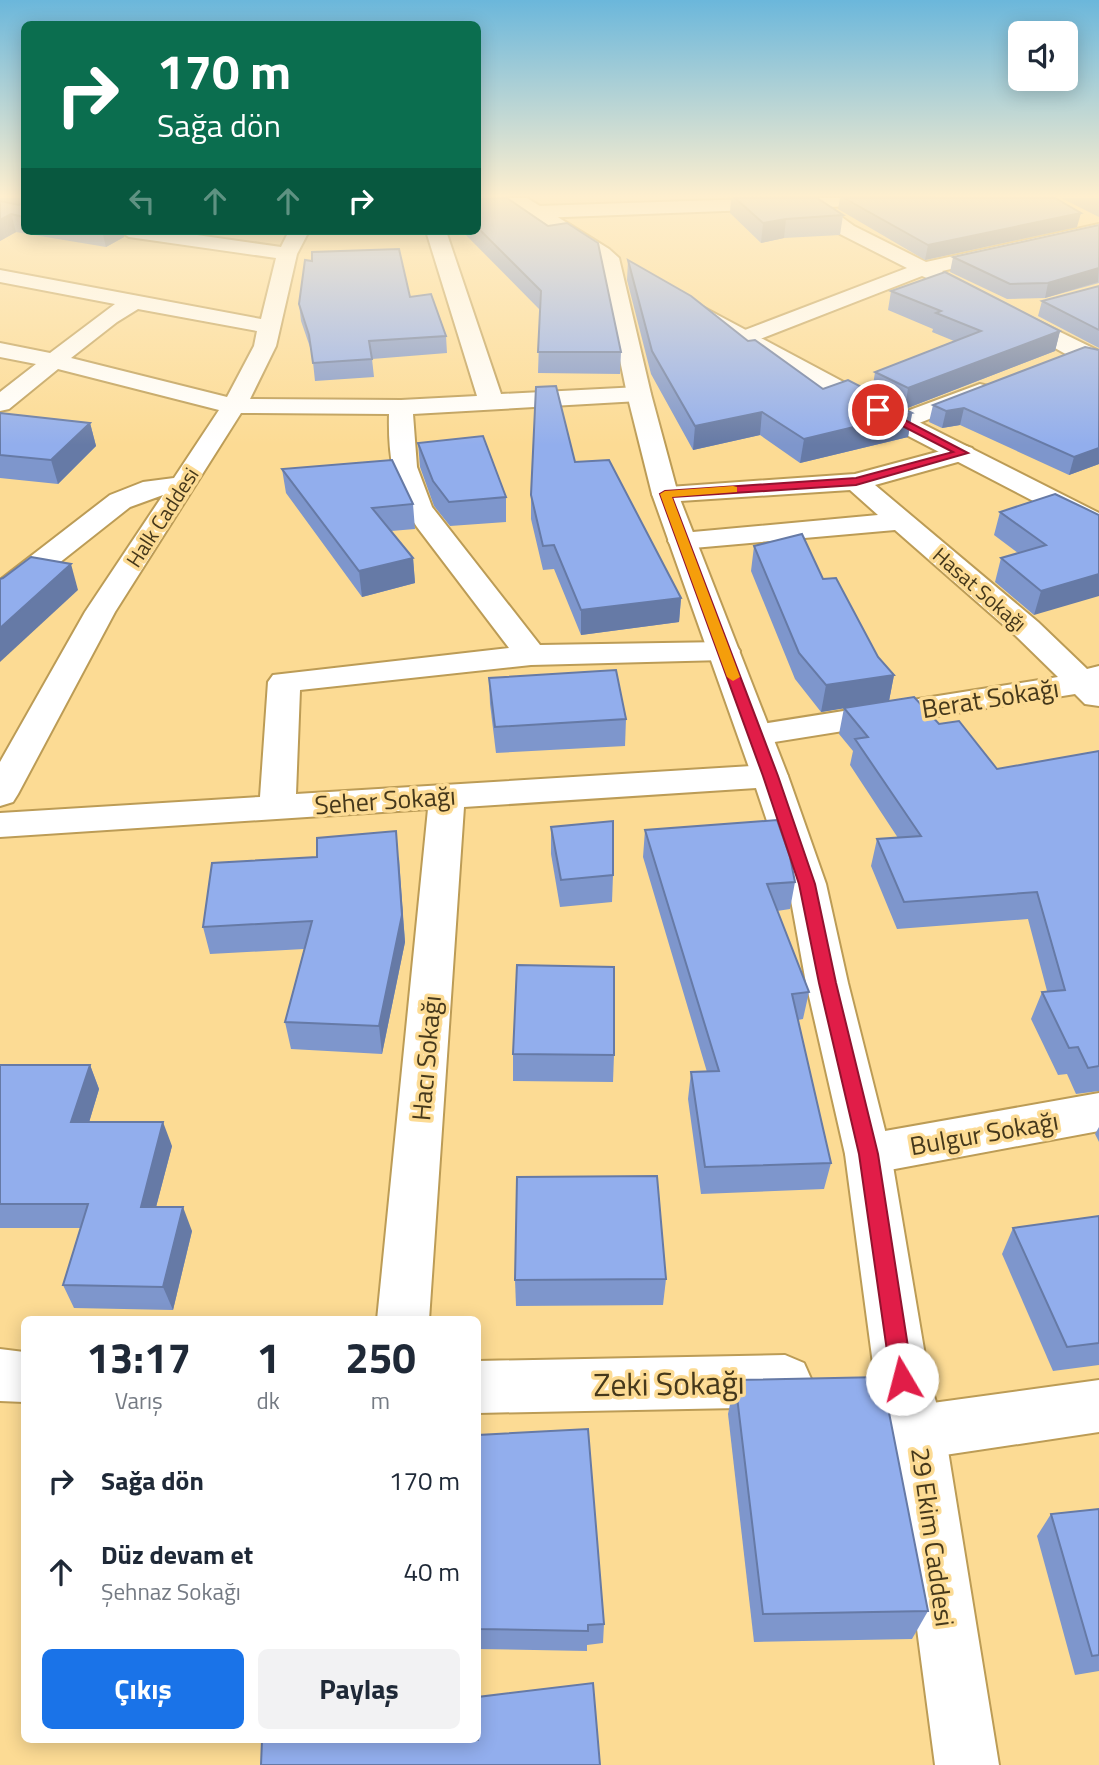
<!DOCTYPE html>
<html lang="tr">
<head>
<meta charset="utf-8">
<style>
  body { margin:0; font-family:"Titillium Web",sans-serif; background:#f2f2f3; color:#1f2937; height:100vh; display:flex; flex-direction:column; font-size:26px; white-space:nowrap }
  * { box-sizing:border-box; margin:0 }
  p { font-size:23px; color:#747a83 }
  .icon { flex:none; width:38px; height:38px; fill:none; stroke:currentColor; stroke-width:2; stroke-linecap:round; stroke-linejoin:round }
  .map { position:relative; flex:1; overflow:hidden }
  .details { position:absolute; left:21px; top:1316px; width:460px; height:427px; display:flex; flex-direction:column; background:#fff; border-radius:10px; box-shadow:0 4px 18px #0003 }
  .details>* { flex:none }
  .top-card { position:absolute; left:21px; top:21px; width:460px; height:214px; border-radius:10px; box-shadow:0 4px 18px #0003; background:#0b6e4f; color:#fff; overflow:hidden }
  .fabs { position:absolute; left:1008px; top:21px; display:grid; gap:14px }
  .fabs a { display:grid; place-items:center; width:70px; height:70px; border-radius:10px; background:#fff; box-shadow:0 4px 18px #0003; font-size:35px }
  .pin { position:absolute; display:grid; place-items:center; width:60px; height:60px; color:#fff; margin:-30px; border:4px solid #fff; border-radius:50%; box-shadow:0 2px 7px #0007 }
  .me { position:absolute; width:77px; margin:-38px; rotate:352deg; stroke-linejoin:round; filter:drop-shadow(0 0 5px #0008) }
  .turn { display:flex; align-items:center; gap:24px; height:147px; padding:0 21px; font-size:32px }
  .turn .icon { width:91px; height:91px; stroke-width:2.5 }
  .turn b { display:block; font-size:49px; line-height:60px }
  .lanes { display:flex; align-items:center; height:66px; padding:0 21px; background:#0003; justify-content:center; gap:35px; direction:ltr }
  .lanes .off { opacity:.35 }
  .eta { display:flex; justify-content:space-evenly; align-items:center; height:119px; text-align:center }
  .eta b { font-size:42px; font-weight:700; line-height:49px }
  .button { display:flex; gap:14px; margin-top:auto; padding:14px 21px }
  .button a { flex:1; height:80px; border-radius:10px; background:#1a73e8; color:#fff; font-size:28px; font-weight:700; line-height:80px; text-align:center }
  .button a+a { background:#f2f2f3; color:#1f2937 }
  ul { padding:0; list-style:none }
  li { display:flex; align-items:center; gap:21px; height:91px; padding:0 21px }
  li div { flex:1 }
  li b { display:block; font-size:26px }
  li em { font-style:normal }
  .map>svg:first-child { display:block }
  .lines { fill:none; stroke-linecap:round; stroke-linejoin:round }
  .minor-casing { stroke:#bc9c56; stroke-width:4 }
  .tertiary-casing { stroke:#bc9c56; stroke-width:4 }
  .minor { fill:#fff; fill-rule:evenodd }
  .tertiary { fill:#fff; fill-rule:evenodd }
  .wall { fill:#7e96cc }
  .shaded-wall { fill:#667aa6 }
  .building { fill:#92aeed; stroke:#667aa6; stroke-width:2 }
  .route { fill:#e11d48; stroke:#92132f; stroke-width:2 }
  .slow { fill:#f59e0b }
  .labels { text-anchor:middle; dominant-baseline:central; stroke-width:7; stroke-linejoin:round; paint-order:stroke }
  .far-street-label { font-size:21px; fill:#45381b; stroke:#fcdb94 }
  .street-label { font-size:26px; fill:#45381b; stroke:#fcdb94 }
  .near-street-label { font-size:32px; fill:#45381b; stroke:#fcdb94 }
</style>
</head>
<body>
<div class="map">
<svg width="1099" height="1765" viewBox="0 0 1099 1765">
  <rect width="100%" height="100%" fill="#fcdb94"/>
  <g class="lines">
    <defs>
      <g id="minor">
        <polygon points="783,198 934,198 931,202 925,203 828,207 854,226 926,262 1099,224 1099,236 942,271 949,277 946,281 939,283 922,276 745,345 737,343 734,338 737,333 907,268 840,234 806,208 538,218 529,212 538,206"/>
        <path d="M119,231H169L281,247L289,231H309L297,254L276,346L250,399L401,400L477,396L426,231H446L501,394L639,387L647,389L651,394L647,399L639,401L413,414L417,467L432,507L540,645L724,642L735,644L740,651L735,658L724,660L531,665L300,690L296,794L770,765L782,768L788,776L782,784L770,787L464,807L429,1320H377L428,809L0,837V813L260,797L268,682L273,675L509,648L417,527C393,492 388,455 389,414L241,413L115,612L18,794L13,802L0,806V762L85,612L163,495L130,507L11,601L0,604V580L110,495L143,482L174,478L219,410L58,369L9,409L0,411V392L36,364L0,357V343L50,353L115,304L0,282V270L261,319L276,258L129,237ZM138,309L257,331L254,346L227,397L71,358L117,322Z"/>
        <polygon points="1011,308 1099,351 1099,366 1071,357 1003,319 1000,314 1003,309"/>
        <polygon points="980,384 988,386 992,391 988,396 909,427 900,429 891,427 888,422 891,417"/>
        <polygon points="963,445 972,448 976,453 972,458 875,485 1038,622 1087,669 1099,666 1099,706 1085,704 1075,694 755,745 743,742 738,735 743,728 755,725 1058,677 1016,636 895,530 682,549 672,547 668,541 672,535 682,533 878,515 850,490 665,502 655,500 652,494 655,488 855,474"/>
        <polygon points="1099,1093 1099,1131 868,1174 852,1168 845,1154 852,1140 868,1134"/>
        <polygon points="0,1349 24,1352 24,1402 0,1401"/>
        <polygon points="785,1355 804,1363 812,1381 804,1399 785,1407 478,1413 478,1361"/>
        <polygon points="1099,1380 1099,1432 918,1459 899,1451 891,1432 899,1413 918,1405"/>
      </g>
      <g id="tertiary">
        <polygon points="506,198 527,198 609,249 619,258 651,394 678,494 788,776 826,884 848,983 891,1154 929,1379 945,1432 999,1765 935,1765 891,1432 875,1379 845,1154 806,983 788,884 752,776 652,494 627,394 599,258"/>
        <polygon points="699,305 909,417 1099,513 1099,532 1089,530 891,427 691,316 688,311 691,306"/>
      </g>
    </defs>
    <use href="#minor" class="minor-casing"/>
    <use href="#tertiary" class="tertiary-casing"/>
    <use href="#minor" class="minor"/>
    <use href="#tertiary" class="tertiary"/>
  </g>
  <g class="wall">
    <polygon points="0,198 24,198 24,231 123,231 124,237 106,247 16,232 0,241"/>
    <polygon points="478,198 487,199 621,352 620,374 538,373 540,310 462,231 478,231"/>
    <polygon points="713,198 817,198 843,215 840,235 784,238 761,243 730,213 731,198"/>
    <polygon points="840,198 1055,198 1077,227 925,260 838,209"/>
    <polygon points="1061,198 1099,198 1099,217"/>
    <polygon points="1099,225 1099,283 1045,298 1007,299 950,272 953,257"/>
    <polygon points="628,260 748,341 823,389 912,413 908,437 800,463 760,435 693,450 651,374 627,280"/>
    <polygon points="1099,286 1099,348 1038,316 1042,301"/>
    <polygon points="891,291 1060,331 1055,351 905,409 872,392 875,372 954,341 932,332 933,329 888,310"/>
    <polygon points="410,297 446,336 447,353 372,359 374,377 315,381 312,353 301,321 299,304"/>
    <polygon points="1099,350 1099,464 1069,475 960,425 942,428 929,422 933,405"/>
    <polygon points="0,413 90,423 96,446 58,484 0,478"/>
    <polygon points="418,443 506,497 506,522 450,526 434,506 420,467"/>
    <polygon points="575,462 681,598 679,622 581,635 554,569 543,570 531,519 531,495"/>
    <polygon points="282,469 413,504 415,529 391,531 413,558 415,583 362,597 286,493"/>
    <polygon points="1000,512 1099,515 1034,615 995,582 1001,558 1018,553 994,535"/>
    <polygon points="754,546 823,579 878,657 894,675 889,701 939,724 997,769 1099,751 1099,1091 1076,1094 1067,1074 1058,1075 1031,1019 1042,992 1047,991 1028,919 897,929 871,866 877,839 898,838 850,765 853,751 839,734 844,708 821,712 795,679 751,571"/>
    <polygon points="489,678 626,719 625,746 496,753 490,704"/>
    <polygon points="551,827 613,875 612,902 560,907 551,854"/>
    <polygon points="645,830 795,882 790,909 777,911 809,992 803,1019 798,1020 831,1163 824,1189 701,1194 688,1099 691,1072 707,1072 643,857"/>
    <polygon points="399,858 405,942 382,1054 291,1049 285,1022 304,949 210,954 203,927"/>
    <polygon points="513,1054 614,1055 613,1082 513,1081"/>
    <polygon points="0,1065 90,1065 99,1089 89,1122 172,1146 156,1207 192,1231 173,1310 74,1308 63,1285 81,1228 0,1228"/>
    <polygon points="1099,1127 1099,1142 1095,1134"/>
    <polygon points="1099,1216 1099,1365 1053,1371 1002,1254 1013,1228"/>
    <polygon points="666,1279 663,1305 516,1306 515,1280"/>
    <polygon points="735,1380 928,1611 912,1639 754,1642 728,1414"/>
    <polygon points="478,1435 604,1624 603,1643 587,1645 587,1651 478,1649"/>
    <polygon points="1099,1509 1099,1671 1075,1675 1037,1536 1051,1514"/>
  </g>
  <g class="shaded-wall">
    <polygon points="1081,213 1077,227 925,260 928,245"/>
    <polygon points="11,214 16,232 0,241 0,220"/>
    <polygon points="786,219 784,238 761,243 763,223"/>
    <polygon points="102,231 123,231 124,237 106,247"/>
    <polygon points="1099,268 1098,282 1045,298 1048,283"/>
    <polygon points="1060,331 1055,351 905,409 908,388"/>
    <polygon points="964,408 960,425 942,428 946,411"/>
    <polygon points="762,412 760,435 693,450 695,426"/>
    <polygon points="912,413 908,437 800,463 804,439"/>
    <polygon points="90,423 96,446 58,484 51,460"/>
    <polygon points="1099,448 1099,464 1069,475 1074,457"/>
    <polygon points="413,558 415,583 362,597 359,571"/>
    <polygon points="71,564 78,590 0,662 0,628"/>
    <polygon points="1099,574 1099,596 1034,615 1041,591"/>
    <polygon points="681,598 679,622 581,635 581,610"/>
    <polygon points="894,675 889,701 821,712 826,685"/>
    <polygon points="396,831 405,942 382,1054 379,1026"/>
    <polygon points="90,1065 99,1089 82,1146 71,1122"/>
    <polygon points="163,1122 172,1146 150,1230 141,1207"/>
    <polygon points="183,1207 192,1231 173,1310 163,1287"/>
  </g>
  <g class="building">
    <polygon points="22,198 24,198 24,217 11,214 0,220 0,201 19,205 22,202"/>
    <polygon points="507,198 548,226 567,223 598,243 621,352 538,352 541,291 478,228 478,199"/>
    <polygon points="735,198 817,198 843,215 786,219 763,223"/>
    <polygon points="844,198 1055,198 1081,213 928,245"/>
    <polygon points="1099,225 1099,268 1048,283 1010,284 953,257"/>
    <polygon points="399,249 410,297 431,294 446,336 369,341 372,359 313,363 309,335 299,304 305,260 312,261 312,252"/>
    <polygon points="628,260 691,296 748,341 755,340 823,389 848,380 912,413 804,439 762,412 695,426 652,351"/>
    <polygon points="945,272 1060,331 908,388 875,372 981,331 936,313 941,311 891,291"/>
    <polygon points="1099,286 1099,330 1042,301"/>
    <polygon points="1085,347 1099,350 1099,448 1074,457 964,408 946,411 933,405"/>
    <polygon points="556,386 575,462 609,460 681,598 581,610 554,545 543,546 531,495 536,387"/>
    <polygon points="0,413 90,423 51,460 0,455"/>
    <polygon points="483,436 506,497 449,502 433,481 418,443"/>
    <polygon points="392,460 413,504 372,508 413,558 359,571 282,469"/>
    <polygon points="1055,494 1099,515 1099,574 1041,591 1001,558 1046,545 1000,512"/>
    <polygon points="802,534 823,579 836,578 878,657 894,675 826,685 799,653 754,546"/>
    <polygon points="31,557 71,564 0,628 0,579 3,578"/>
    <polygon points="616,670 626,719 495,727 489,678"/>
    <polygon points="914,697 939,724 959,721 997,769 1099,751 1099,1066 1088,1068 1078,1047 1069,1048 1042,992 1065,990 1037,892 904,902 877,839 921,836 855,739 868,737 844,708"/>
    <polygon points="777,820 790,857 795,882 767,884 809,992 792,994 831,1163 705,1167 691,1072 719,1071 645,830"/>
    <polygon points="613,821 613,875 561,880 551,827"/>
    <polygon points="396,831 402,915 379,1026 285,1022 312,921 203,927 212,863 317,857 317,838"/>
    <polygon points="517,965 614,967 614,1055 513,1054"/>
    <polygon points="0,1065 90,1065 71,1122 163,1122 141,1207 183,1207 163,1287 63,1285 88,1204 0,1204"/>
    <polygon points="657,1176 666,1279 515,1280 517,1177"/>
    <polygon points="1099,1216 1099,1343 1067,1347 1013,1228"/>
    <polygon points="882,1377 928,1611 763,1614 735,1380"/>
    <polygon points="588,1429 604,1624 588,1625 588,1631 478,1629 478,1435"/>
    <polygon points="1099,1509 1099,1655 1092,1656 1051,1514"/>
    <polygon points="593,1683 600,1765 261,1765 262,1740 478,1740 478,1697"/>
  </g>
  <linearGradient id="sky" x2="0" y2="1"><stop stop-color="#6bb7db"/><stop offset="0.44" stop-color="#feefcf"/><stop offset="1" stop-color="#feefcf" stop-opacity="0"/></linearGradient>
  <rect width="1099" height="445" fill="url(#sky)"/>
  <polygon class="route" points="875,408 882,408 968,453 856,485 672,497 778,776 815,884 836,983 878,1154 913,1379 910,1387 902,1390 895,1387 891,1379 859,1154 819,983 799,884 763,776 660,494 665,491 856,478 953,452 875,412"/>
  <polygon class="slow" points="733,486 737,487 737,492 672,497 740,677 733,681 727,677 660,494 665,491"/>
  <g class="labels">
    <g class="far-street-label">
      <text transform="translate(162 517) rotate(-57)">Halk Caddesi</text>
      <text transform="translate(980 589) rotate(41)">Hasat Sokağı</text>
    </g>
    <g class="street-label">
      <text transform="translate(990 698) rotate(-9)">Berat Sokağı</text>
      <text transform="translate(385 800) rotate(-4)">Seher Sokağı</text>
      <text transform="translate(426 1058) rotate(-85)">Hacı Sokağı</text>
      <text transform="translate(984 1133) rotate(-10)">Bulgur Sokağı</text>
      <text transform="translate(933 1537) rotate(82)">29 Ekim Caddesi</text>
    </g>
    <g class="near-street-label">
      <text transform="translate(669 1383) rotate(-1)">Zeki Sokağı</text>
    </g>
  </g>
</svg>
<div class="fabs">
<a><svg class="icon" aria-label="sound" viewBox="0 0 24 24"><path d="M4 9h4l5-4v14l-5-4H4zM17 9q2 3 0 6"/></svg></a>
</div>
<div class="pin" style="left:878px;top:410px;background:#d93025"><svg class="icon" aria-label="arrive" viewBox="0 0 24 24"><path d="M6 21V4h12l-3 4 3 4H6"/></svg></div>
<svg class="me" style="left:902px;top:1379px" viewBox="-20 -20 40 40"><circle r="19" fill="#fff"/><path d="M0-13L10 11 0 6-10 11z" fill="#e11d48"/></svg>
<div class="top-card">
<div class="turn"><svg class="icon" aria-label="right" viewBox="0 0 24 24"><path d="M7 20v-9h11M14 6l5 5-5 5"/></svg><div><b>170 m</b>Sağa dön</div></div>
<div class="lanes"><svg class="icon off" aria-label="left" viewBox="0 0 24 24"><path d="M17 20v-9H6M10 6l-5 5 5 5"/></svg><svg class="icon off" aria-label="ahead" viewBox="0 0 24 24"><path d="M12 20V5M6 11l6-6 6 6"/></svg><svg class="icon off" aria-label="ahead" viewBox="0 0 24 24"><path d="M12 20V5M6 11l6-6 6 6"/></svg><svg class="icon" aria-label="right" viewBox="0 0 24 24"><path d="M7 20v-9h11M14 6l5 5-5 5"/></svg></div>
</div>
<section class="details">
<div class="eta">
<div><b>13:17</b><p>Varış</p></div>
<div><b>1</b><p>dk</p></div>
<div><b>250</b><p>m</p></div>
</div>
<ul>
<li><svg class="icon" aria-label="right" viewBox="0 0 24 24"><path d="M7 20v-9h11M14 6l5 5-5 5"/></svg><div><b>Sağa dön</b></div><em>170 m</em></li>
<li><svg class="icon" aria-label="ahead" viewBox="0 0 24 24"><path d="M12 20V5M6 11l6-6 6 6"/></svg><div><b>Düz devam et</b><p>Şehnaz Sokağı</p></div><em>40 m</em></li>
</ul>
<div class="button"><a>Çıkış</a><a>Paylaş</a></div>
</section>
</div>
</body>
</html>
